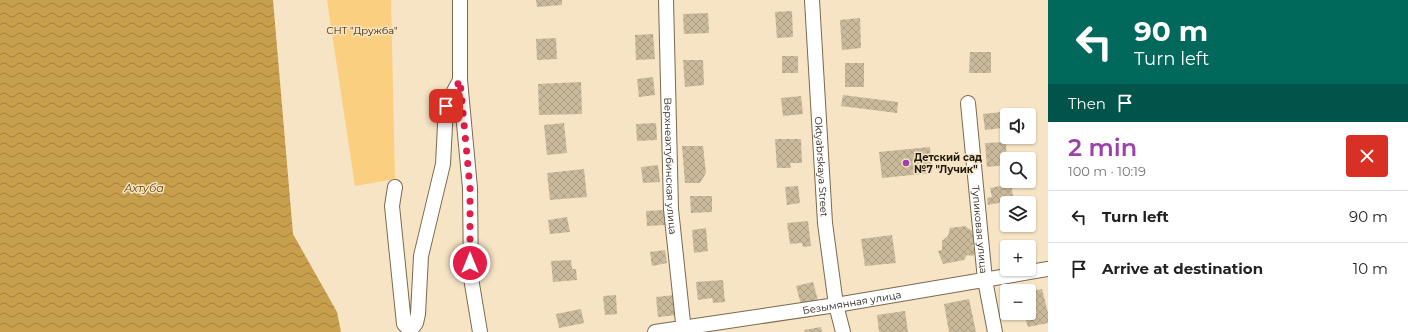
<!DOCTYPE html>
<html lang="en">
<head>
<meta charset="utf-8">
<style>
  body { margin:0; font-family:Montserrat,sans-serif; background:#f6f6f6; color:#222; height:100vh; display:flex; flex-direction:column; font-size:15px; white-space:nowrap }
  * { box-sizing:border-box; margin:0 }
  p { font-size:13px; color:#767676 }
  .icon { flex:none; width:22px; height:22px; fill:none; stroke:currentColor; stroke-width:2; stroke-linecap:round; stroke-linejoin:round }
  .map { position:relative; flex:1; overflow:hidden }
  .drawer { display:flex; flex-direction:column; background:#fff; width:360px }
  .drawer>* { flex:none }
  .top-card { background:#00695c; color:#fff; overflow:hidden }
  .tools { position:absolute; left:1000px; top:108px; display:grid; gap:8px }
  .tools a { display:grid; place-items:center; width:36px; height:36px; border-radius:4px; background:#fff; box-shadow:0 1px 3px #0004; font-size:20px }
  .pin { position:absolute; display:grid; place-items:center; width:34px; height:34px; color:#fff; margin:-17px; border-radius:8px; box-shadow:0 2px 6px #0006 }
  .me { position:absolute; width:44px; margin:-22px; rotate:0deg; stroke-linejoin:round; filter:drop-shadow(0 0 3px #0008) }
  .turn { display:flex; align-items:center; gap:14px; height:84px; padding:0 20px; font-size:18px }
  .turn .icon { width:52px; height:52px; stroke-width:2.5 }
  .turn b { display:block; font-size:28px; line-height:34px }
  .then { display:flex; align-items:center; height:38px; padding:0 20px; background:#0003; gap:8px; font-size:15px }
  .round { display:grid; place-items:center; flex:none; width:42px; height:42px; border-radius:4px; background:#f6f6f6 }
  .head { display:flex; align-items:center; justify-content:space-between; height:68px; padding:0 20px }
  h1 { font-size:24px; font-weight:600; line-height:30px; color:#9c41ac }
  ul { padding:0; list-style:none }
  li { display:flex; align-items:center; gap:12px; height:52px; padding:0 20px; border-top:1px solid #e0e0e0 }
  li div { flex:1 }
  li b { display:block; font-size:15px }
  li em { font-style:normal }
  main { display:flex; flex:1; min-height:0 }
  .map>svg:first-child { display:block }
  .garden { fill:#facf7f }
  .water { fill:url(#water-waves) }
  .building { fill:url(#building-cross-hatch) }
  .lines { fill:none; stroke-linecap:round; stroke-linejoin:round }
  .minor-casing { stroke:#796a4e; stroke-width:16 }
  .minor { stroke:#fff; stroke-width:14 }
  .route { stroke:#e11d48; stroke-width:7; stroke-dasharray:0 12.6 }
  .poi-dot { fill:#9c41ac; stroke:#f6e4c5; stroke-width:1.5 }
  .labels { text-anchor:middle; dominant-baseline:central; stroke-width:3; stroke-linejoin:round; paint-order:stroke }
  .park-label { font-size:10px; fill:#372601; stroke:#f6e4c5 }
  .poi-label { font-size:10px; font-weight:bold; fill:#1f190e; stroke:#f6e4c5; text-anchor:start }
  .street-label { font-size:10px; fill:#1f190e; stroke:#f6e4c5 }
  .water-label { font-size:11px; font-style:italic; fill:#604400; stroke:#f6e4c5 }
</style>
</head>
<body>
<main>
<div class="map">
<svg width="1048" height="332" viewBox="0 0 1048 332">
  <defs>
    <pattern id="water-waves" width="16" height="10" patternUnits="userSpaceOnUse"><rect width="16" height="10" fill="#c89f4c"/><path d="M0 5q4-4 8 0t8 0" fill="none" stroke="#a2813e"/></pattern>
    <pattern id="building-cross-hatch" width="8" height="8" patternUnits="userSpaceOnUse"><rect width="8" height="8" fill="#caba9b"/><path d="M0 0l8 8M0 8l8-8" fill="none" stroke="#ad9f84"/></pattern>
  </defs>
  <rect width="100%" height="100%" fill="#f6e4c5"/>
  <polygon class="garden" points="327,0 391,0 395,179 355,186"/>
  <polygon class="water" points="0,0 273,0 293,234 337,312 341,332 0,332"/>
  <g class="building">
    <polygon points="536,0 562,0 562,5 537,7"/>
    <polygon points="792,11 793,37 777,38 775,12"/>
    <polygon points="708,13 709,33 684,34 683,14"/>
    <polygon points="860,18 861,48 842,50 840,20"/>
    <polygon points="653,34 655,59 636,60 635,35"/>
    <polygon points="556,38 557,59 537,60 536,39"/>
    <polygon points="970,52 991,52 991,73 969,73"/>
    <rect x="782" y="56" width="16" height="17"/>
    <polygon points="683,60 703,60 704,85 685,87"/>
    <rect x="845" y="63" width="19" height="24"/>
    <polygon points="653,77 655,95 639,97 637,79"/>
    <polygon points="581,82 582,114 539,115 538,84"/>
    <polygon points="843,95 898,102 897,113 841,106"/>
    <polygon points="801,96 803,114 783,116 781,98"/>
    <polygon points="1001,112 1002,128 985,130 983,114"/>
    <polygon points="564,123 567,153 547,155 544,125"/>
    <polygon points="656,123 657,140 637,141 636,124"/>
    <polygon points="775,139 801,139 802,163 790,163 791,168 777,168"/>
    <polygon points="1006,142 1007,165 987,167 985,143"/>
    <polygon points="682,146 703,146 706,173 700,183 685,183"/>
    <polygon points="930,147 932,173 882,178 879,152"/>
    <polygon points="658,165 660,182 643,183 641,167"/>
    <polygon points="584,169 587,197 550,200 547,173"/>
    <polygon points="1011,184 1014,200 988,205 987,198 992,197 990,188"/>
    <polygon points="798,186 800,203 787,205 785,187"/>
    <polygon points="690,196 712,196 712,212 691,213"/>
    <polygon points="665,210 665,225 647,226 646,211"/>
    <polygon points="567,217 570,232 550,234 548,220"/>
    <polygon points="808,221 811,246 803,247 802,243 790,244 787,223"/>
    <polygon points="965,226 975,233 978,243 972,245 976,250 973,256 967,255 964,260 943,264 938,251 942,250 942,241 948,236 950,228"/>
    <polygon points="706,228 708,251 694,253 692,230"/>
    <polygon points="892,235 896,263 865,266 861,239"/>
    <polygon points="665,250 667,263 652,266 650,252"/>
    <polygon points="1001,254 1007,254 1007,270 1002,270"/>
    <polygon points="571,260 572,269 576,269 577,280 553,282 551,261"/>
    <polygon points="723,280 725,302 713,303 712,298 698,300 696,282"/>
    <polygon points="813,282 819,304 802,308 796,286"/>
    <polygon points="1042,289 1048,313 1048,323 1028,327 1025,317 1018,319 1016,313 1029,313 1029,292"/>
    <polygon points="616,295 617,314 605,315 603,296"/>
    <polygon points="675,295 678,315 658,317 656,297"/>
    <polygon points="969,299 976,332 949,332 944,304"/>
    <polygon points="581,309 584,323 559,328 556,314"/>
    <polygon points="905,311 908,332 879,332 877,315"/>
    <polygon points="821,327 822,332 805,332 804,330"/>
  </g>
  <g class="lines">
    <defs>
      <g id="minor">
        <polyline points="460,0 460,80 470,188 471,278 480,332"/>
        <path id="s1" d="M666,0L671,209L684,332"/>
        <path id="s2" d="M812,0L825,223L836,305L843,332"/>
        <path id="s3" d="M968,103L985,280L995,332"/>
        <polyline points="395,187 392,206 404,324 408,328 413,327 416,323 418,314 421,256 443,164 446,106 460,80"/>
        <path id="s4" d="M655,332L836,305L1048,269"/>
      </g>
    </defs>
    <use href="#minor" class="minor-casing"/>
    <use href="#minor" class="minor"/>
  </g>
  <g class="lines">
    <polyline class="route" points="446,106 460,80 470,188 470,263"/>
  </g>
  <circle class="poi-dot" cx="906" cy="163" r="4"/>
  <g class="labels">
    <g class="park-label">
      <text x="362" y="30">СНТ "Дружба"</text>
    </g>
    <g class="poi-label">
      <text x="914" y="157">Детский сад<tspan x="914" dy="12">№7 "Лучик"</tspan></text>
    </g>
    <g class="street-label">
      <text stroke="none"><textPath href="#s1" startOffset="166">Верхнеахтубинская улица</textPath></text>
      <text stroke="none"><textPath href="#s2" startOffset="167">Oktyabrskaya Street</textPath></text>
      <text stroke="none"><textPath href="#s3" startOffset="127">Тупиковая улица</textPath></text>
      <text stroke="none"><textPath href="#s4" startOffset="199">Безымянная улица</textPath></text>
    </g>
    <g class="water-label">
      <text x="144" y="188">Ахтуба</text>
    </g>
  </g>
</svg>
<div class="tools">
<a><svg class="icon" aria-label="sound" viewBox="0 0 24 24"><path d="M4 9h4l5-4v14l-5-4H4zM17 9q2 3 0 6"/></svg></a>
<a><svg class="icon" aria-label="search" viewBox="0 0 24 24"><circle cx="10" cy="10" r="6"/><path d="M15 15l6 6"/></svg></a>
<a><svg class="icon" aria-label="layers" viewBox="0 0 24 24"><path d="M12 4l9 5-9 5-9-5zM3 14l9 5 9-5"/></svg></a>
<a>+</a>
<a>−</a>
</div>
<div class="pin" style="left:446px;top:106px;background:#d93025"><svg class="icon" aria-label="arrive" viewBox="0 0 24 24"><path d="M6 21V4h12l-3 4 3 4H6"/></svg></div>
<svg class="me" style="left:470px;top:263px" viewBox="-20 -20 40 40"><circle r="17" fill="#e11d48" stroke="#fff" stroke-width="3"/><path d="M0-11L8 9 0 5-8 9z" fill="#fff"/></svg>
</div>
<section class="drawer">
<div class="top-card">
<div class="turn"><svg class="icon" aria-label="left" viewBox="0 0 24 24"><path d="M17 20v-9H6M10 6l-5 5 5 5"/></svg><div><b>90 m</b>Turn left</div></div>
<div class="then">Then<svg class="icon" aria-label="arrive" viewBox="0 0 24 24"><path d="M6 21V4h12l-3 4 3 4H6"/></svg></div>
</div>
<div class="head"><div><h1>2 min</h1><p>100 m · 10:19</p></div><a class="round" style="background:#d93025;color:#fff"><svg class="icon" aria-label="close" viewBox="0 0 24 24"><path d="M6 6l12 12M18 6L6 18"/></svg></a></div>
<ul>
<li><svg class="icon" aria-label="left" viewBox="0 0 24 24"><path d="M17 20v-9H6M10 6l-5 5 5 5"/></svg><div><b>Turn left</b></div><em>90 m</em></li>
<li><svg class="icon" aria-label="arrive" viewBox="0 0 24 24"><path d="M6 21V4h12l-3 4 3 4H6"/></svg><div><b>Arrive at destination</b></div><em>10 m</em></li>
</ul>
</section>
</main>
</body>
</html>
